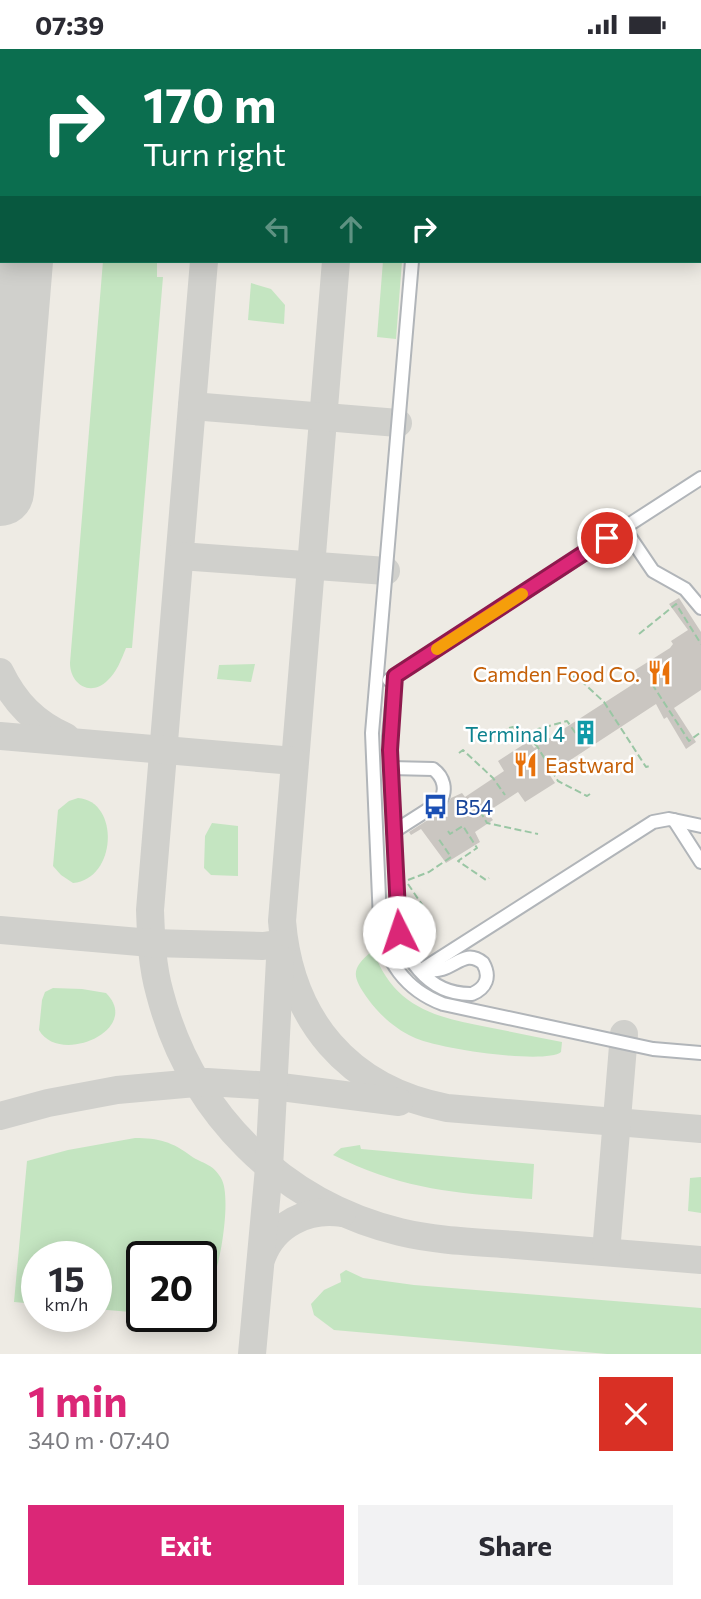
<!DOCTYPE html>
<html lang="en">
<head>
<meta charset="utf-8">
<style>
  body { margin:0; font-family:Commissioner,sans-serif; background:#f2f2f3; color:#2b2b33; height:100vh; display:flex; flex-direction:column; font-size:26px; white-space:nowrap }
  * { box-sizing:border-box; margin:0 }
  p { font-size:23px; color:#7c7c81 }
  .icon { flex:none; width:38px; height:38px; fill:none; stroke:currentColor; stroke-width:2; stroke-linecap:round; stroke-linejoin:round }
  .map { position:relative; height:1305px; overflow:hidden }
  .panel { display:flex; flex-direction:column; background:#fff; flex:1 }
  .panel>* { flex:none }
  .hud { position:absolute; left:0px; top:0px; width:702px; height:214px; box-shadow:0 4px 18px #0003; background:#0b6e4f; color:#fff; overflow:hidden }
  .speed { position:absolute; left:21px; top:1192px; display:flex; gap:14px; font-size:35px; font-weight:700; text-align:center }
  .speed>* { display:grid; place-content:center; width:91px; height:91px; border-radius:50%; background:#fff; box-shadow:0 4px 18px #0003; line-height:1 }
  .speed small { font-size:18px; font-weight:400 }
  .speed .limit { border:4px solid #111; border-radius:10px; background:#fff; color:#111 }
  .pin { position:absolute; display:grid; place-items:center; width:60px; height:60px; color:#fff; margin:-30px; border:4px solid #fff; border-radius:50%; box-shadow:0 2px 7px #0007 }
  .me { position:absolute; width:77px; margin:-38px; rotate:356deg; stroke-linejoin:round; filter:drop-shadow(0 0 5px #0008) }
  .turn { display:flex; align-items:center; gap:24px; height:147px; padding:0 28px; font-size:32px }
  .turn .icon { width:91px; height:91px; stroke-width:2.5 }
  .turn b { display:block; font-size:49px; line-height:60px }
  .lanes { display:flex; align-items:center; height:66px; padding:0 28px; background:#0003; justify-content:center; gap:35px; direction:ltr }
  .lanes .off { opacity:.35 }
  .round { display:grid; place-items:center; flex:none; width:74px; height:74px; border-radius:0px; background:#f2f2f3 }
  .head { display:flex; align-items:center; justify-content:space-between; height:119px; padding:0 28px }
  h1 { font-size:42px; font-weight:700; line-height:52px; color:#db2777 }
  .action { display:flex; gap:14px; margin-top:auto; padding:14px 28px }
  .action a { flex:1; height:80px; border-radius:0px; background:#db2777; color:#fff; font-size:28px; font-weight:700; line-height:80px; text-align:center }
  .action a+a { background:#f2f2f3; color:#2b2b33 }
  .status { display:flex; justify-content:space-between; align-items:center; height:49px; padding:0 35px; background:#fff; direction:ltr }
  .status svg { height:19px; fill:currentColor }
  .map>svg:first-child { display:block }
  .green { fill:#c4e5c1 }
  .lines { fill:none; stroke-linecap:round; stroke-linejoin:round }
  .taxiway { stroke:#d0d0cc; stroke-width:28 }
  .runway { stroke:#d0d0cc; stroke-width:68 }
  .building { fill:#cac6c1 }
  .minor-casing { stroke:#b1b5b9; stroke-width:16 }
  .path { stroke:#9ac6a4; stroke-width:2; stroke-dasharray:7 3.5; stroke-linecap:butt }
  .minor { stroke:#fff; stroke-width:12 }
  .route-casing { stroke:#8e194d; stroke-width:18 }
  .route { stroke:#db2777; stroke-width:12 }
  .slow { stroke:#f59e0b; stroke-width:12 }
  .labels { text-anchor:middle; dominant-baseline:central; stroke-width:5; stroke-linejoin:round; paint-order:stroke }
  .food-label { font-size:21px; fill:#c56008; stroke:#fff; text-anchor:end }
  .culture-label { font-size:21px; fill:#0d838f; stroke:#fff; text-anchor:end }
  .transit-label { font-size:21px; fill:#164399; stroke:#fff; text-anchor:start }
</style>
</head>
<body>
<div class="status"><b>07:39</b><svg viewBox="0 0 49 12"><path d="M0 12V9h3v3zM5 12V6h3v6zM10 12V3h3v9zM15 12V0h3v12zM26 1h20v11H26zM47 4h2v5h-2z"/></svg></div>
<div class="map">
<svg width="701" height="1305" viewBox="0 0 701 1305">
  <rect width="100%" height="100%" fill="#eeebe4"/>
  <g class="green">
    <path d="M103,212H157V228H163L132,599H126C121,611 117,623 107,632C90,648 70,635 70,614Z"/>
    <polygon points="383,212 402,212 396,290 377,288"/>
    <polygon points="251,234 271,240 285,256 284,275 248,271"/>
    <polygon points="255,615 251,633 217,630 219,616"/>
    <path d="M78,749C120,752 117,830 73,834L61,826L53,817L58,761L69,752Z"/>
    <polygon points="212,774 238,777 238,827 211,826 204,819 205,787"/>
    <path d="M373,901C393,957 433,968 487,978C512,983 537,988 562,993L561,1003C545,1016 433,999 413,988C395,980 379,965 368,950C351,926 351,920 373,901Z"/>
    <path d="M53,939L82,940L106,944C143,981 59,1017 39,981L42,951L45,943Z"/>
    <path d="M135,1089C158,1089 173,1093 191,1107C203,1115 212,1114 221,1129C231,1145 222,1203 216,1221L211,1223C209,1233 207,1242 201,1250V1208H142V1264L96,1260V1208H37V1255L14,1253L27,1112L68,1101Z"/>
    <path d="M360,1096L361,1100L534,1115L532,1150C454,1144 404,1141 333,1106L341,1099Z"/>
    <polygon points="701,1128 701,1164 688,1162 690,1129"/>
    <polygon points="346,1221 363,1229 414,1236 701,1259 701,1305 607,1305 334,1281 314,1266 311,1255 324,1241 341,1233 340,1225"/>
  </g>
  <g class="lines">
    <g class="taxiway">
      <polyline points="154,0 155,2"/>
      <polyline points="222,2 222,0"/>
      <polyline points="354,2 354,0"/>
      <path d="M204,212L150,861C151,889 152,917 160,945C191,1063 281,1154 400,1183C437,1192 477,1193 516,1196C577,1201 639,1206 701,1211"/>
      <path d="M336,212L282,872C290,971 348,1040 447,1059L701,1080"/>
      <polyline points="192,357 398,374"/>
      <polyline points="180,507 386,522"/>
      <path d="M0,623C15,654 35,674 66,688"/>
      <polyline points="0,687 294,712"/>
      <polyline points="0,881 151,894 263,897 284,894"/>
      <polyline points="0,1067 48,1054 117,1041 207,1033 273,1037 399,1053"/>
      <polyline points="606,1203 624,985"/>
      <path d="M262,1208C274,1175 308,1159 342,1164"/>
      <polyline points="252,1305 269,1119 280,910"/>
    </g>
    <g class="runway">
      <polyline points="37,2 37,0"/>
      <polyline points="0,443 19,212"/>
    </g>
  </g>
  <polygon class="building" points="679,549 701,583 701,641 674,659 696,693 686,700 667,668 664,670 656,655 549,725 555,734 525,753 518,743 487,763 493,771 475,783 480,793 446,814 421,780 411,786 409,783 445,760 451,749 462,744 465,748 504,722 498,712 529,692 534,699 638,632 635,621 670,599 673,595 671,592 688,581 669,555"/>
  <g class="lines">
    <defs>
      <g id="minor">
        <polyline points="429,2 430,0"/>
        <path d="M412,212L372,684L380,872C384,912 406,941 443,955L653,1000L701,1004"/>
        <polyline points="624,479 653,522 685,540 701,559"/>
        <path d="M395,627L389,687L398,867C400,907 428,946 472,945C486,939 491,928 483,914C467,901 458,915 442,920C435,922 427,922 420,922"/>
        <polyline points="389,631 701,429"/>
        <path d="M390,719L433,720C444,728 447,741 440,753L393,783"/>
        <polyline points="674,771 701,813"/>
        <polyline points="423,920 653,773 669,770 701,777"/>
      </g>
    </defs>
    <use href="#minor" class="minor-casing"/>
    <g class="path">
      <polyline points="639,585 676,555 701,595"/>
      <polyline points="572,628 576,627 604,653 646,718 650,717"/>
      <polyline points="652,635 689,692 701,683"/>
      <polyline points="509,679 513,678 537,697 558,732 587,747 590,745"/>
      <polyline points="535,683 538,680 567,672 584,696"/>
      <polyline points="459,704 463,701 493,729 505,746"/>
      <polyline points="480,762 487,774 538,785"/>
      <polyline points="448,782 450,785 463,777 477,799 458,812 486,831 489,829"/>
      <polyline points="408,831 429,823 451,808 438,789"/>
      <polyline points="408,835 429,866 433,865"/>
    </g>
    <use href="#minor" class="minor"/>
  </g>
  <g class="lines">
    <defs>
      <polyline id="route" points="399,883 390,701 395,627 607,489"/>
    </defs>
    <use href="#route" class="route-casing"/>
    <use href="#route" class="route"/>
    <polyline class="slow" points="437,600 522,545"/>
  </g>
  <defs>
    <symbol id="restaurant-bare" viewBox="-9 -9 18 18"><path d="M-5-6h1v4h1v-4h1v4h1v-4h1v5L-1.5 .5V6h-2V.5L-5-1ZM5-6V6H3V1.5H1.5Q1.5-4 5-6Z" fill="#e8710a" stroke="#fff" stroke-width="2.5" paint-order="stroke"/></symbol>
    <symbol id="building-bare" viewBox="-9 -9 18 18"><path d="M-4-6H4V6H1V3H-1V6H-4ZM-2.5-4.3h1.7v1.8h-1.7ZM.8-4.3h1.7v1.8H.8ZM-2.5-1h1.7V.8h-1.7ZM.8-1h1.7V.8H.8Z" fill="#0f9aa8" stroke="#fff" stroke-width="2.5" paint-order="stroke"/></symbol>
    <symbol id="bus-bare" viewBox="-9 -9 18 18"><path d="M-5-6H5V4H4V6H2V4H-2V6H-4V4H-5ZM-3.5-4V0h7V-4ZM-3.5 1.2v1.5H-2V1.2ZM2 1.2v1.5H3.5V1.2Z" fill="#1a4fb4" stroke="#fff" stroke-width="2.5" paint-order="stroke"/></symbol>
  </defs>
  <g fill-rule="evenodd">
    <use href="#restaurant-bare" x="642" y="606" width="35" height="35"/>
    <use href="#building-bare" x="568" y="666" width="35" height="35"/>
    <use href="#restaurant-bare" x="508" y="698" width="35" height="35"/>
    <use href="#bus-bare" x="418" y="740" width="35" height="35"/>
  </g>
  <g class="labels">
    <g class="food-label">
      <text x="640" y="624">Camden Food Co.</text>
      <text x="545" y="715" text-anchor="start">Eastward</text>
    </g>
    <g class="culture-label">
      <text x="565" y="684">Terminal 4</text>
    </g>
    <g class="transit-label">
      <text x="455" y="757">B54</text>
    </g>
  </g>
</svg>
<div class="speed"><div>15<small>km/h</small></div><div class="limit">20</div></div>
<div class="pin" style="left:607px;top:489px;background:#d93025"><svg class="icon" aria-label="arrive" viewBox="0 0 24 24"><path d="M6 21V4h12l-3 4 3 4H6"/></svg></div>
<svg class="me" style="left:399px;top:883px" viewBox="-20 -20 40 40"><circle r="19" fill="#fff"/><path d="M0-13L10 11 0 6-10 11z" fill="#db2777"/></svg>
<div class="hud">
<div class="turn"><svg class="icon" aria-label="right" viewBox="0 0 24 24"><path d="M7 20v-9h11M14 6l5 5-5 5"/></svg><div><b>170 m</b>Turn right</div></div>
<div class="lanes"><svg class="icon off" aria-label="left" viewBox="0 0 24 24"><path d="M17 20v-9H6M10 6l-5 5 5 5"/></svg><svg class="icon off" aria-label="ahead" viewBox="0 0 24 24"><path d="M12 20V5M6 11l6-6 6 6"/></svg><svg class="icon" aria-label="right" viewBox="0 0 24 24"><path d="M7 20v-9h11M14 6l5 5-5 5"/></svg></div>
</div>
</div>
<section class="panel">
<div class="head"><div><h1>1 min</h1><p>340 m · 07:40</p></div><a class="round" style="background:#d93025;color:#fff"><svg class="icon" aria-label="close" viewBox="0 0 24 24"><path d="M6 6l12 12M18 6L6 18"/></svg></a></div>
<div class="action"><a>Exit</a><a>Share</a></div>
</section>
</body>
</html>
